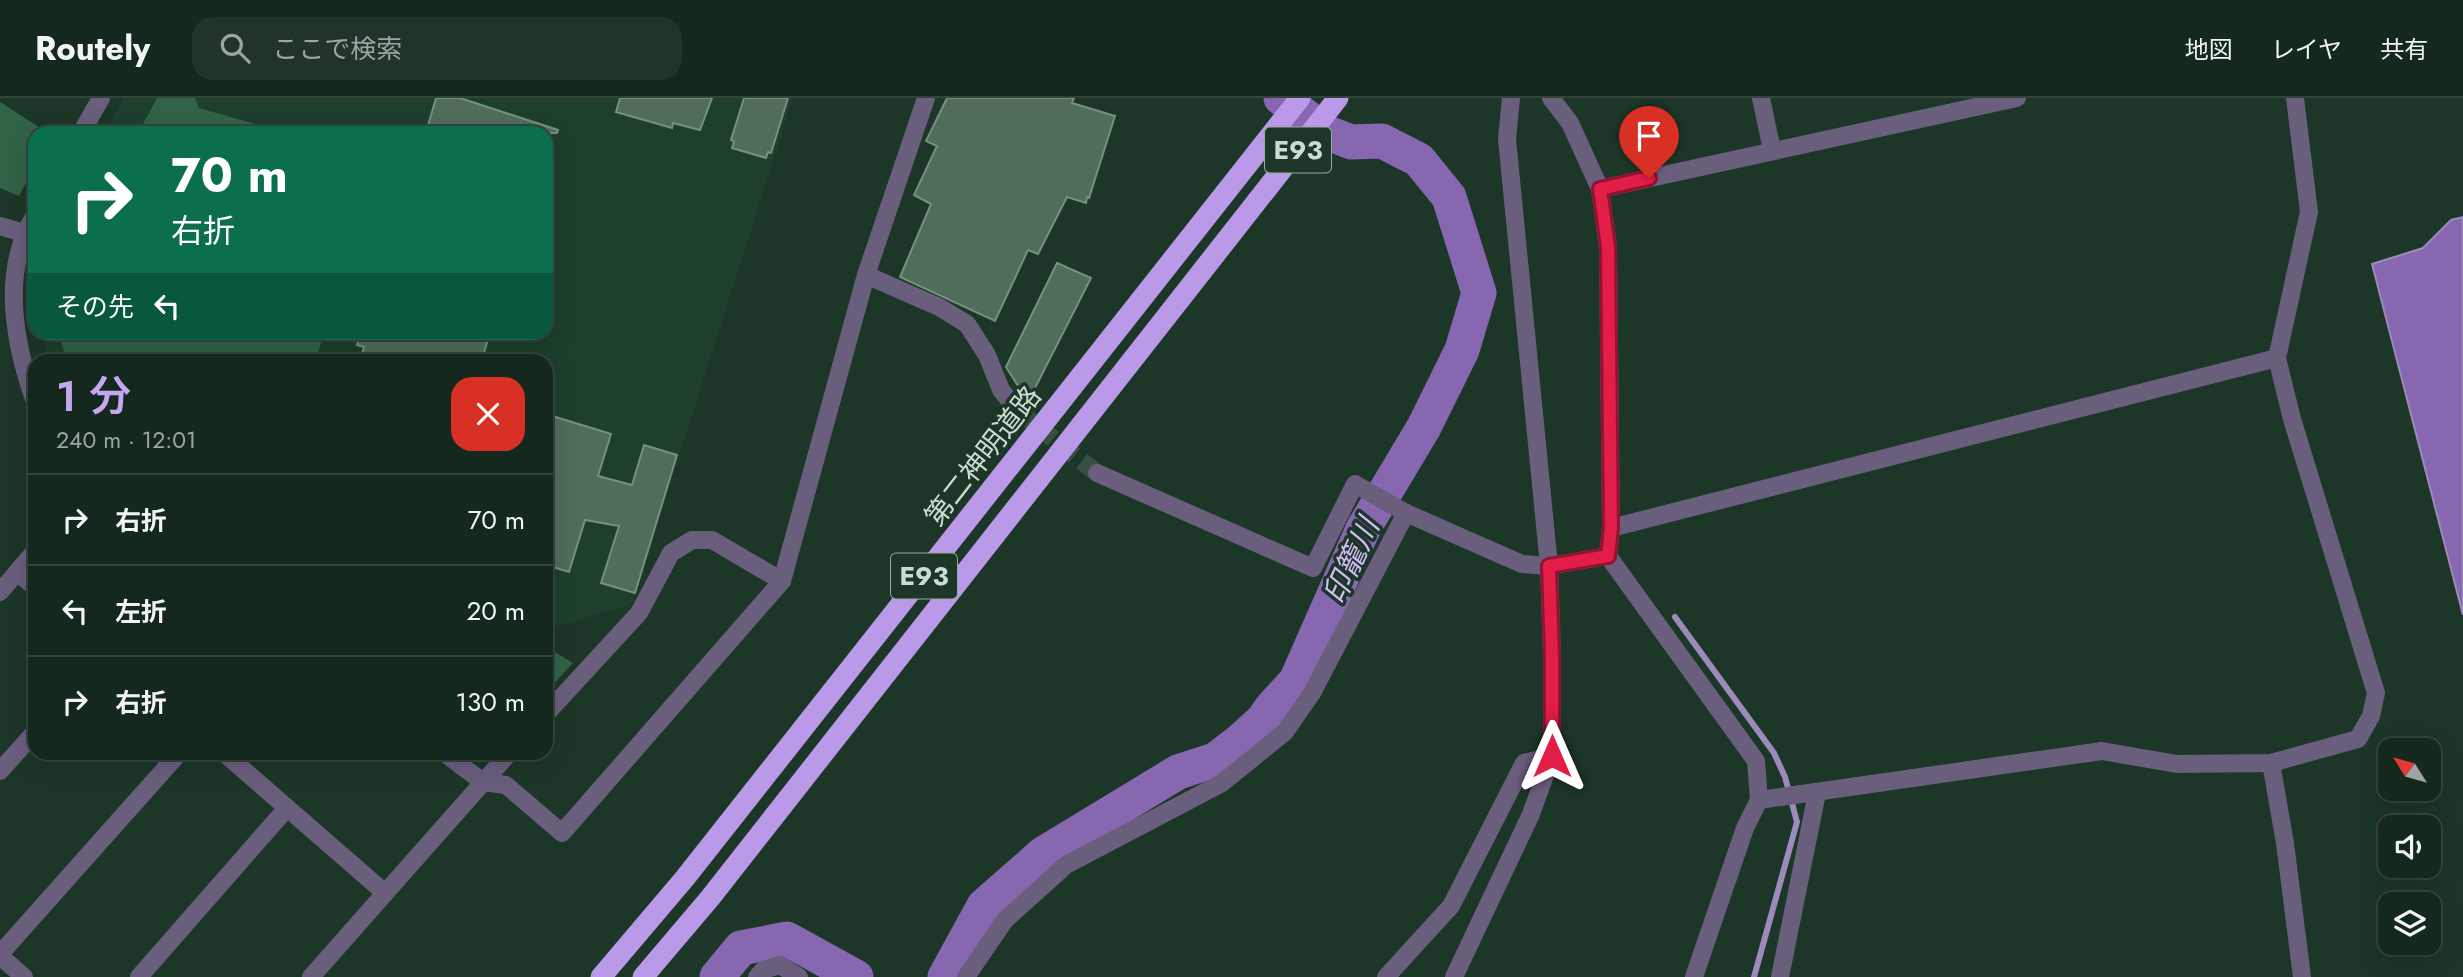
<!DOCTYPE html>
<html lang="ja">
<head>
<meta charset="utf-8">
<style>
  body { margin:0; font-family:Jost,"Noto Sans JP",sans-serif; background:#22342a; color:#f1f3f6; height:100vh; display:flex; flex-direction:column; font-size:26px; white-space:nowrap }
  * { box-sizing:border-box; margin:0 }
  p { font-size:23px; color:#9da6a4 }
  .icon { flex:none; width:38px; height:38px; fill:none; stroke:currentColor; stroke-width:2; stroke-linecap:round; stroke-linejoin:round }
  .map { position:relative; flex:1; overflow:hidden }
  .sheet { position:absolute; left:28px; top:256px; width:525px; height:406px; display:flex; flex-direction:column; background:#15281d; border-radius:21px; box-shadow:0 7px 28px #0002,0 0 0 2px #34443b }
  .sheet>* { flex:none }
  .banner { position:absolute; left:28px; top:28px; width:525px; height:214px; border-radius:21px; box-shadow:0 7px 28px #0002,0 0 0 2px #34443b; background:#0b6e4f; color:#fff; overflow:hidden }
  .needle { width:46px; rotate:307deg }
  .tools { position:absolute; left:2378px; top:640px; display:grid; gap:14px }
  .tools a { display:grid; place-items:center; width:63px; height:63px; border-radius:14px; background:#15281d; box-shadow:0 7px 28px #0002,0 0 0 2px #34443b; font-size:35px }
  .pin { position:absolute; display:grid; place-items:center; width:60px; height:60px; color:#fff; margin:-72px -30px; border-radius:50% 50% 50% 0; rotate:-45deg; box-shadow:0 0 7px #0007 }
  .pin .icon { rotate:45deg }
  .me { position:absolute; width:77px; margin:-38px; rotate:0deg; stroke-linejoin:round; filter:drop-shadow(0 0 5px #0008) }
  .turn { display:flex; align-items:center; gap:24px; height:147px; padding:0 28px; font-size:32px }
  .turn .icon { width:91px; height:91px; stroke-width:2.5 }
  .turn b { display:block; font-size:49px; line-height:60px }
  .then { display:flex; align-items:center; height:66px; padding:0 28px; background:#0003; gap:14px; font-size:26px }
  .round { display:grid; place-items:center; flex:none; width:74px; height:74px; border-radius:21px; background:#22342a }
  .summary { display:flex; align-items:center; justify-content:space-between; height:119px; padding:0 28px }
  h1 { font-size:42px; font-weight:600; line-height:52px; color:#c5a7f1 }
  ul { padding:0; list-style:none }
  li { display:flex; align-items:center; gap:21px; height:91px; padding:0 28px; border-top:2px solid #34443b }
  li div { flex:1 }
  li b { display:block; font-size:26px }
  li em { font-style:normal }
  header { display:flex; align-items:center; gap:42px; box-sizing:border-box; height:98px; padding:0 35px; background:#15281d; border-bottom:2px solid #34443b }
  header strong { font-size:33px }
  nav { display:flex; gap:38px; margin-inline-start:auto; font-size:24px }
  .search { width:490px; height:63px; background:#22342a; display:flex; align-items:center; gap:18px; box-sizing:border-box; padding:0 24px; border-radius:21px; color:#9da6a4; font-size:26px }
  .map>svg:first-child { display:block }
  .built { fill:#1d3f2c }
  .green { fill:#316347 }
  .water { fill:#8667b0; stroke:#9b8aba; stroke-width:2 }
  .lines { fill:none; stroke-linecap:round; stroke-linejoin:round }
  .stream { stroke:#9b8aba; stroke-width:6 }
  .river { stroke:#8667b0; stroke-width:35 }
  .building { fill:#506c5b; stroke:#74917e; stroke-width:2 }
  .minor-tunnel { stroke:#374f41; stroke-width:18; stroke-dasharray:18 9; stroke-linecap:butt }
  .minor { stroke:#6a5e7d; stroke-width:18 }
  .highway { stroke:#ba9ae8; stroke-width:21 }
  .route-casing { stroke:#92132f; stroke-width:18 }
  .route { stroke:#e11d48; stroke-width:12 }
  .labels { text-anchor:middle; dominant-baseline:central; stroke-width:7; stroke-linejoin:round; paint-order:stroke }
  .shield { fill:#1c3627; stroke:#98aa9f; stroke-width:2 }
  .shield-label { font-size:26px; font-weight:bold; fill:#cddcd2 }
  .street-label { font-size:28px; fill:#cddcd2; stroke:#1c3627 }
  .water-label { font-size:30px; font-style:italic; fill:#d3bcf8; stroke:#1c3627 }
</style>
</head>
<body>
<header>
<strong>Routely</strong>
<div class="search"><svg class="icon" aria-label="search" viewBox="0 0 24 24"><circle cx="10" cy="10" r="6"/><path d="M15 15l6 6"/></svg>ここで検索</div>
<nav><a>地図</a><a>レイヤ</a><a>共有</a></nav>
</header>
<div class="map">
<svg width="2463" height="879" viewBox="0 0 2463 879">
  <rect width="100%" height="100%" fill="#1c3627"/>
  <polygon class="built" points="123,0 793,0 632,506 546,532 546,262 47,262 43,235 546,234 546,35 105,35"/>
  <g class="green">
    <polygon points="157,0 195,0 199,10 287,35 138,35"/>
    <polygon points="0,4 48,35 35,35 35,68 19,98 0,90"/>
    <polygon points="58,235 58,234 324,235 316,262 67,262"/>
    <polygon points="546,553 553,553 573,565 546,594"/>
  </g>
  <polygon class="water" points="2463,119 2463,517 2372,166 2423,150 2451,122"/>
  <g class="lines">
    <polyline class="stream" points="1675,519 1774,655 1785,679 1797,724 1754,879"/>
    <g class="river">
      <polyline points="717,879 741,850 787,841 856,879"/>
      <polyline points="945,879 984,808 1043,756 1178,674 1215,662 1241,642 1263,622 1272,609 1296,583 1363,431 1424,329 1462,252 1479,195 1449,99 1419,62 1382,43 1351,44 1328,35 1281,0"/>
    </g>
  </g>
  <g class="building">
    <polygon points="436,0 460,0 558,32 557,35 430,35 431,32 427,31"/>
    <polygon points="620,0 712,0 700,32 673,25 672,30 616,14"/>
    <polygon points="744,0 788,0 771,55 768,54 766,60 732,50 734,43 731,42"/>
    <polygon points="947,0 1074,0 1072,5 1115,18 1089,100 1087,99 1086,105 1067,99 1038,156 1028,152 995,223 900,179 931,106 914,97 937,48 926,43"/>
    <polygon points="1057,165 1091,180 1032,296 1020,291 1006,269"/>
    <polygon points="361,234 490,234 482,262 360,262 364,249 357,247"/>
    <polygon points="546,316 611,336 598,378 632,387 644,347 677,357 635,495 601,485 619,428 585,422 569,474 546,467"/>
  </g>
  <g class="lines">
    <polyline class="minor-tunnel" points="1018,313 1097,375"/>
    <g class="minor">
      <polyline points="1551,0 1570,25 1600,91 1608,149 1611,430 1608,458 1756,663 1759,702 1745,730 1694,879"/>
      <polyline points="1761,0 1772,52"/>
      <polyline points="81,35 101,0"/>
      <polyline points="1600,91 2017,0"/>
      <path d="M35,117C0,173 14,245 35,304"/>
      <polyline points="0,128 24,135"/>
      <polyline points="866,177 939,209 967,226 987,257 1001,292 1018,313"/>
      <polyline points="1097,375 1313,470 1355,386 1406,415 1522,466 1549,468 1608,458"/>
      <polyline points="1611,430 2277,260 2309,114 2295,0"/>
      <polyline points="17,474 35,489"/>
      <polyline points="0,494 35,453"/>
      <polyline points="546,616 639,515 671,455 692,442 712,442 782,483"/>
      <polyline points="223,654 385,795"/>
      <polyline points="443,654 483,684 506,687 562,735 782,483 866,177 926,0"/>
      <polyline points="2271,665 2285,745 2302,879"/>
      <polyline points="0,673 35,634"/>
      <polyline points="1759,702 2102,653 2177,666 2271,665 2358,641 2371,618 2376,595 2292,321 2277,260"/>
      <polyline points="0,856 180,654"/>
      <polyline points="0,858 24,879"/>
      <polyline points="139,879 287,710"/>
      <polyline points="311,879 510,654"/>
      <polyline points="757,879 763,872 780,867 799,879"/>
      <polyline points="966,879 1005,822 1066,767 1222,685 1285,634 1312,595 1406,415"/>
      <polyline points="1386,879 1451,808 1524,665 1552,658"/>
      <polyline points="1454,879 1531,716 1552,658 1552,557 1549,468 1507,41 1511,0"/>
      <polyline points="1780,879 1817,695"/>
    </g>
    <g class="highway">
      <polyline points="601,879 685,780 1300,0"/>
      <polyline points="643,879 710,800 1338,0"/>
    </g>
  </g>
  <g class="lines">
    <defs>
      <polyline id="route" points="1552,658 1552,557 1549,468 1608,458 1611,430 1608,149 1600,91 1649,80"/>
    </defs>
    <use href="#route" class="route-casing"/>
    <use href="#route" class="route"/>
  </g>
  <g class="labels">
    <g class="shield">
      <rect x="1265" y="29.5" width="66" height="45" rx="5"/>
      <rect x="891" y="455.5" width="66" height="45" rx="5"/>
    </g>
    <g class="shield-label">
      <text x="1298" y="52">E93</text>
      <text x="924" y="478">E93</text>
    </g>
    <g class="street-label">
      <text transform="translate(983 358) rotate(-52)">第二神明道路</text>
    </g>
    <g class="water-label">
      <text transform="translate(1351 463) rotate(-65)">印籠川</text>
    </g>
  </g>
</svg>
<div class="tools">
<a><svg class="needle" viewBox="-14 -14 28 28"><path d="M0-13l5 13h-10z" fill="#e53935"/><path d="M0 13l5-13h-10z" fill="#9da6a4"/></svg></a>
<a><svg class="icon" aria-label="sound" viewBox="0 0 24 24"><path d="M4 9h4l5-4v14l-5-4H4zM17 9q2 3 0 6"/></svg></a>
<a><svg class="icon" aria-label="layers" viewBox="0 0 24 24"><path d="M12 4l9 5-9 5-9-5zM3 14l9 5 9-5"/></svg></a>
</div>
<div class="pin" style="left:1649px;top:80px;background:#d93025"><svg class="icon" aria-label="arrive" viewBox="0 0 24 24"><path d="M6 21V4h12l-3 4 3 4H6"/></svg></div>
<svg class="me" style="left:1552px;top:658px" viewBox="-20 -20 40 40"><path d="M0-17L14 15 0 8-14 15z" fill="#e11d48" stroke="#fff" stroke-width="4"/></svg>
<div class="banner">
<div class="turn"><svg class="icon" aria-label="right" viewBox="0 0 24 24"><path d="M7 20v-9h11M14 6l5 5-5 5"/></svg><div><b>70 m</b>右折</div></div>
<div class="then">その先<svg class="icon" aria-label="left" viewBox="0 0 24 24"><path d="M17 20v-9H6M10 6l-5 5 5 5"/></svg></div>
</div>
<section class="sheet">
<div class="summary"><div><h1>1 分</h1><p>240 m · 12:01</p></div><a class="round" style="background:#d93025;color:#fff"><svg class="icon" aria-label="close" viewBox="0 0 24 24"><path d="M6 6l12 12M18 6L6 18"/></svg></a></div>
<ul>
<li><svg class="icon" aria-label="right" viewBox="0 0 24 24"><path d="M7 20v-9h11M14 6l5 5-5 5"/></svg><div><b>右折</b></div><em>70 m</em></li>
<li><svg class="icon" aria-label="left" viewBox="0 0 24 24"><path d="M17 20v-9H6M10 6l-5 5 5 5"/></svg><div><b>左折</b></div><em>20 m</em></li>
<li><svg class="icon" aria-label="right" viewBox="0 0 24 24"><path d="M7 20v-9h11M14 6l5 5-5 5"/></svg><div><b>右折</b></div><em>130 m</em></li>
</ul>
</section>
</div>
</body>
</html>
